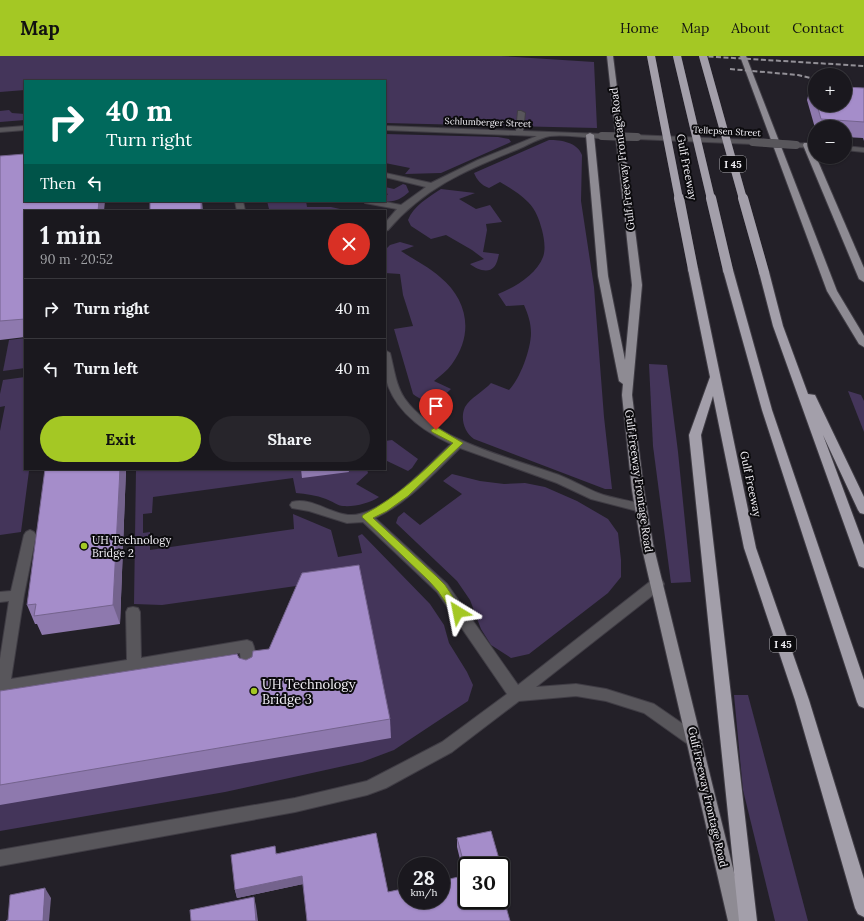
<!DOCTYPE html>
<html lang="en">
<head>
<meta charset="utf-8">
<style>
  body { margin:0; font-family:Lora,serif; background:#27252b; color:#f1f3f6; height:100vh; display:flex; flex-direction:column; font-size:15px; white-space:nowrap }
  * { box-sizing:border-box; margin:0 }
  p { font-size:13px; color:#9fa0a4 }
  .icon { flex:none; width:22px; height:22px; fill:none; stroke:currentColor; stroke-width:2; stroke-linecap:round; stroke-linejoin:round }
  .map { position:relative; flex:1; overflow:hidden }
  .details { position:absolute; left:24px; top:154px; width:362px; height:260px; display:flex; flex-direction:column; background:#1a181e; border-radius:0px; box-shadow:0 1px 3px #0004,0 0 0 1px #38373c }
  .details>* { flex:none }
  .guide { position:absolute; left:24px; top:24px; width:362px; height:122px; border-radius:0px; box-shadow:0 1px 3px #0004,0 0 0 1px #38373c; background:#00695c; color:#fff; overflow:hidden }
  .buttons { position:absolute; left:808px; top:12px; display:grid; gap:8px }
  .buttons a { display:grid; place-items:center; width:44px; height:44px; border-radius:50%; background:#1a181e; box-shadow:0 1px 3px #0004,0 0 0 1px #38373c; font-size:20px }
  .speed { position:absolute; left:398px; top:801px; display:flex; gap:8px; font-size:20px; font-weight:700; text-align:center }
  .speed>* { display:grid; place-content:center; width:52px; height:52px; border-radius:50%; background:#1a181e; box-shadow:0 1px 3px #0004,0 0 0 1px #38373c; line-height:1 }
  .speed small { font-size:10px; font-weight:400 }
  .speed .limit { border:2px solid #111; border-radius:6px; background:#fff; color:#111 }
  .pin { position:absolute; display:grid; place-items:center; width:34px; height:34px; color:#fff; margin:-41px -17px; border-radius:50% 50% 50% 0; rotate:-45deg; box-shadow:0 0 4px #0007 }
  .pin .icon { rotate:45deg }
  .me { position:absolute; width:44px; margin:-22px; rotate:325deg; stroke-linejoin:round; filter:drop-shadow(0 0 3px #0008) }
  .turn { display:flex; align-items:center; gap:14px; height:84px; padding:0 16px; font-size:18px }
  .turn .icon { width:52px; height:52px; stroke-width:2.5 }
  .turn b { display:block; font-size:28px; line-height:34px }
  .then { display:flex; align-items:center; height:38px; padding:0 16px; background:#0003; gap:8px; font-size:15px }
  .round { display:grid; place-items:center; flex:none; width:42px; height:42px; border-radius:21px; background:#27252b }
  .headline { display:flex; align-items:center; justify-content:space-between; height:68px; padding:0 16px }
  h1 { font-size:24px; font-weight:700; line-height:30px }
  .action { display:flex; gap:8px; margin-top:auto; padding:8px 16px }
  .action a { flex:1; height:46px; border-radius:24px; background:#a4c824; color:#111; font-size:16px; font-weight:700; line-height:46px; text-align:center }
  .action a+a { background:#27252b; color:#f1f3f6 }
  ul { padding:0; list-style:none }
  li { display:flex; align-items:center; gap:12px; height:60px; padding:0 16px; border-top:1px solid #38373c }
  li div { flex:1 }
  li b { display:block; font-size:15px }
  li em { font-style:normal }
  header { display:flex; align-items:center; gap:24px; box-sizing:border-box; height:56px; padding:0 20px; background:#a4c824; color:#111 }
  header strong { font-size:19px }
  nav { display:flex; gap:22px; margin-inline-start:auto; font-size:14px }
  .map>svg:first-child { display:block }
  .green { fill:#44355a }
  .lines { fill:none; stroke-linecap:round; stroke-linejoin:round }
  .minor-casing { stroke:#403d45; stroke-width:2 }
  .major-casing { stroke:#403d45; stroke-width:2 }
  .highway-casing { stroke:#403d45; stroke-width:2 }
  .minor { fill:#58565b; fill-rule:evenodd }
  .major { fill:#8e8b93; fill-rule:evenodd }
  .highway { fill:#a39faa; fill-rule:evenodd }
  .rail { stroke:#939097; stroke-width:2; stroke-dasharray:5 2.5; stroke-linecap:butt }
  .minor-bridge-casing { stroke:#403d45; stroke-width:8; stroke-linecap:butt }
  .highway-bridge-far1-casing { stroke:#403d45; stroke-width:8; stroke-linecap:butt }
  .highway-bridge-casing { stroke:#403d45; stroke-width:10; stroke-linecap:butt }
  .minor-bridge { stroke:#58565b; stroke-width:8 }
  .highway-bridge-far1 { stroke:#a39faa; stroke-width:8 }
  .highway-bridge { stroke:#a39faa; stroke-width:10 }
  .wall { fill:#8e79ae }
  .shaded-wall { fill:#74638d }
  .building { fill:#a58dca; stroke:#74638d }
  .route { fill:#a4c824; stroke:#6b8217 }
  .poi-dot { fill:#a4c824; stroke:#0c0b0e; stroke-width:1.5 }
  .labels { text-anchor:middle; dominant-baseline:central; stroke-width:4; stroke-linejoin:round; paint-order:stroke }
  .far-street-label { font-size:9px; fill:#f2f0f6; stroke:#0c0b0e }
  .shield { fill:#0c0b0e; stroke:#adabb0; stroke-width:1 }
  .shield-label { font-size:10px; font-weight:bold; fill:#f2f0f6 }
  .street-label { font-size:11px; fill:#f2f0f6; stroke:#0c0b0e }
  .poi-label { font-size:11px; fill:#f2f0f6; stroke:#0c0b0e; text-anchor:start }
  .near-poi-label { font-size:13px; fill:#f2f0f6; stroke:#0c0b0e; text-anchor:start }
</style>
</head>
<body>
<header>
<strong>Map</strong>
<nav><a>Home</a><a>Map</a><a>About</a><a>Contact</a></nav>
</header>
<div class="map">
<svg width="864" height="865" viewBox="0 0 864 865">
  <rect width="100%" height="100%" fill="#232028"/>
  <g class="green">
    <polygon points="0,0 501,0 594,6 597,72 385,67 385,25 25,25 25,34 0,36"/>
    <polygon points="9,54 12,57 25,58 25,64 0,66 0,55"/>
    <polygon points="385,78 498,81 509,83 511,86 441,117 405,118 410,112 385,107"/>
    <path d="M549,84C561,84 577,86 582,99L581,145L594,231L604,361L612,433H605L474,383C464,376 460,362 465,351C470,342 484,335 491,327L509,334C520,323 531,293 531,277C531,267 528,258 524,249L506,250L498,238C514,232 537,218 543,201C546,193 544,182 542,174C539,163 536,154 528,146C520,138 510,132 500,126L489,132C481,129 477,124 474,117Z"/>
    <path d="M403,128L406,129L409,136C401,143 394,147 383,145H385V141L388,138L385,137V131L394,133Z"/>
    <path d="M441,133L475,137L459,143L476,153L490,149L502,166L486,168L487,174L483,196L499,198C498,202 497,208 494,211C488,218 476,213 470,208L484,203L472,194L446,179L431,183L411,170L408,164C413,150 429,141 441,133Z"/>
    <polygon points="267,145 306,145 307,151 331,151 349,155 261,155 269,153"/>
    <path d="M400,186L414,190L401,195C414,204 429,211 440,221C468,244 474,278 452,308C447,315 440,320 434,325L451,333C439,345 428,350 413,338L394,273L413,270L403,239L400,218L385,217V194L390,189Z"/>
    <polygon points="25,282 25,312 3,315 9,284"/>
    <polygon points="649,308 667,309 678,396 691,526 671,527 653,390"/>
    <polygon points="25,321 25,413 40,414 29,415 21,476 0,479 0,375 5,350 0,351 0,338 3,324"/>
    <polygon points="848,335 861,339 864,345 864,376"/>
    <polygon points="392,384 418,403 412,412 408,415 385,404 385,385"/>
    <path d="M136,413H367L368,417L356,428L379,441C370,447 355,451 343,450C338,450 332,445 326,443C316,439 306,438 296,437L293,422L153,441L152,457L143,458V477L150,476V494L294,473L293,458L331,474L338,501L362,497L358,480L362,478L430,548L444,569L449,587L467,616L473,629L468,645L394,694L362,706L225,736L0,775V748L387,679L317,527L162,549L134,548Z"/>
    <polygon points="452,418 480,425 504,428 525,427 545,431 577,445 608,463 618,477 621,504 621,521 608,537 529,598 511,602 491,589 481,573 470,544 457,525 396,467 398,461 404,456 420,469 462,438 443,425"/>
    <polygon points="734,639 748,639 808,865 775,865 743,734"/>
  </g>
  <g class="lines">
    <defs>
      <g id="minor">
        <path d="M518,55H521L525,57L523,75L602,78L606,80L602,82C585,82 566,78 550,80C539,82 526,90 516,94C466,114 424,132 388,174L385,175V167L397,153L365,147L364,145H380L401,149L426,131L385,121V117L431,127L478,104L537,80L385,74V70L516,75Z"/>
        <polygon points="25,70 25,74 0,76 0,72"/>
        <polygon points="634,79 753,84 757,86 753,88 637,83 633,81"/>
        <polygon points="793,87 815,88 815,92 796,91 792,89"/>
        <polygon points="845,90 864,92 864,96 845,94"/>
        <polygon points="235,145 243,145 245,155 237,155"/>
        <path d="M385,294L390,297C394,312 396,331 405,343C434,384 508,401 553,417C569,422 583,431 598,437C613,443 630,444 645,449L647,452L645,455L641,456L591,443L557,427L460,392C434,417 408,447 375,462L447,528L518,629L652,524L657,523L662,524L664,528L662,532L536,631L576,628L606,633L654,648L699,679L702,684L699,689L694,691L689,689L644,657L606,645L576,640L519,645L452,696L386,732L367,739L295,756L0,810V794L295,742L367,725L442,686L507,638L437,536L363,466L347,467L309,455L292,452L290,449L292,446C311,441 329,457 348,459C381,462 427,410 451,388C421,374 392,353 385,319C384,311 385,302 385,294Z"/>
        <path d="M30,474L34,476L36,479L24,539L11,623L127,604L126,556L128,552L133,551L138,552L140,556L141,602L247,584L252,586C256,594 258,612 254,620L249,622L244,620L242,616L240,597L3,636L0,635V603L9,545L0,546V536L11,535L24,479L26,476Z"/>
      </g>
      <g id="major">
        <polygon points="607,0 613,0 642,229 632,339 644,434 653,488 746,865 728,865 641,488 632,434 622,339 623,328 619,325 598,220 586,79 590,77 594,79 608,220 625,304 632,229"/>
        <polygon points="740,0 746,0 837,235 864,280 864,291 859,288 827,235"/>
        <polygon points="804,87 807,87 811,89 864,212 864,226 859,223 803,89"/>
      </g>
      <g id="highway">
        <polygon points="693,210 698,213 756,492 809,644 864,823 864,861 858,858 855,852 795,644 744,492 713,340 701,379 757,865 739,865 689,379 710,321 688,213"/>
        <polygon points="728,211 733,214 772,354 864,624 864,652 859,650 857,646 762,354 723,214"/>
        <polygon points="764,213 769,216 783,270 808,338 815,339 816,341 864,441 864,458 860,457 858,454 823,379 864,489 864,512 859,510 858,507 773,270 759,216"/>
      </g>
    </defs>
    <use href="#minor" class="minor-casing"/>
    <use href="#major" class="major-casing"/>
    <use href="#highway" class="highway-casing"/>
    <use href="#minor" class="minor"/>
    <use href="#major" class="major"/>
    <use href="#highway" class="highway"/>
    <g class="rail">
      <polyline points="701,0 864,10"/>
      <polyline points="730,13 798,19 815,23"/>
      <polyline points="845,30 864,35"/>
    </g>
    <defs>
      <g id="minor-bridge">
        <polyline points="602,80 637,81"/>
        <polyline points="753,86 796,89"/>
      </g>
      <g id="highway-bridge-far1">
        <polyline points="651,0 679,143"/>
        <polyline points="677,0 711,143"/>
        <polyline points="703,0 743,143"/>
      </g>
      <g id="highway-bridge">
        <polyline points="679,142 693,213"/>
        <polyline points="711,142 728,214"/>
        <polyline points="743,142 764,216"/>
      </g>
    </defs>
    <use href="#minor-bridge" class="minor-bridge-casing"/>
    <use href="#highway-bridge-far1" class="highway-bridge-far1-casing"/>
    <use href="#highway-bridge" class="highway-bridge-casing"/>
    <use href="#minor-bridge" class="minor-bridge"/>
    <use href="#highway-bridge-far1" class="highway-bridge-far1"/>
    <use href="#highway-bridge" class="highway-bridge"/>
  </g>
  <g class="wall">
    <polygon points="811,28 815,29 815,49 845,49 864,32 864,85 863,82 845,81 845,71 815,71 815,72 807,44"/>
    <polygon points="0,100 25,155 25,281 0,284"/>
    <polygon points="126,413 120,568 42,579 37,568 35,568 27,549"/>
    <polygon points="301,413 348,413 349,416 302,422"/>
    <polygon points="239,602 390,663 391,682 0,749 0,635"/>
    <polygon points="457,782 467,810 510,865 303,828 237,842 235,834 275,790 276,797 388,836 464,820 457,791"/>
  </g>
  <g class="shaded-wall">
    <polygon points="99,145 105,145 104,155 98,155"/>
    <polygon points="201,145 202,145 203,155 201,155"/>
    <polygon points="120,413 126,413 120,568 113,549"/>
    <polygon points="302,820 303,828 237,842 235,834"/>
    <polygon points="45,832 51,842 49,865 43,865"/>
    <polygon points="254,841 256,850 258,865 256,865"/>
  </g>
  <g class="building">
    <polygon points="811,28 815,29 815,42"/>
    <polygon points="845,31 864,32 864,66 821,63 817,49 845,49"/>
    <polygon points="25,98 25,145 99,145 98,155 25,155 25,263 0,265 0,100"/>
    <rect x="150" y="145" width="51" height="10"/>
    <polygon points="45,413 120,413 113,549 34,560 36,548 27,549"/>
    <polygon points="359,509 390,663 0,729 0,635 237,598 239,602 246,604 252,601 253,595 269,593 302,517"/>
    <polygon points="491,775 501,810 467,810 467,844 501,844 501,833 510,865 307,865 302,820 235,834 231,799 275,790 276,798 376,777 388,836 407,832 407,844 441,844 441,825 467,819 457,782"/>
    <polygon points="45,832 43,865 6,865 8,864 10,839"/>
    <polygon points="254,841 256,865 191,865 190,854"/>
  </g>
  <path class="route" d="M436,371L463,387L408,440L387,455L373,462L436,520L445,529L463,556L461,559H454L438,535L429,525L362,461L363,459C398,441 425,414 453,387L432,376L431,374Z"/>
  <g class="poi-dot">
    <circle cx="84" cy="490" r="4"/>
    <circle cx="254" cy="635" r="4"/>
  </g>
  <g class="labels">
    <g class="far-street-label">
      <text transform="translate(488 66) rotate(2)">Schlumberger Street</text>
      <text transform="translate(727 75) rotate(3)">Tellepsen Street</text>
    </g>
    <g class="shield">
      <rect x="720" y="100" width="26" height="16" rx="3"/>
      <rect x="770" y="580" width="26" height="16" rx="3"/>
    </g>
    <g class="shield-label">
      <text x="733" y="108">I 45</text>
      <text x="783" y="588">I 45</text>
    </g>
    <g class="street-label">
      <text transform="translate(622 103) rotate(-97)">Gulf Freeway Frontage Road</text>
      <text transform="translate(687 111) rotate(79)">Gulf Freeway</text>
      <text transform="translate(639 425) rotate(82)">Gulf Freeway Frontage Road</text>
      <text transform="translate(751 428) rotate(78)">Gulf Freeway</text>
      <text transform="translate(708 741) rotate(77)">Gulf Freeway Frontage Road</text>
    </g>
    <g class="poi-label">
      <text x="92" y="484">UH Technology<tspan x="92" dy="13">Bridge 2</tspan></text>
    </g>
    <g class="near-poi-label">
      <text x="262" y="628">UH Technology<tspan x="262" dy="15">Bridge 3</tspan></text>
    </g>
  </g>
</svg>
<div class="buttons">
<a>+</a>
<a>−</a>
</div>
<div class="speed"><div>28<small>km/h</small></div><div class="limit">30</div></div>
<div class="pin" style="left:436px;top:374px;background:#d93025"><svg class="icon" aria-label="arrive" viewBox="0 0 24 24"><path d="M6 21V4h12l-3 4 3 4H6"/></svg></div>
<svg class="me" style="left:458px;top:556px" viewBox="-20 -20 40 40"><path d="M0-17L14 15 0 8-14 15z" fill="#a4c824" stroke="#fff" stroke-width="4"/></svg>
<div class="guide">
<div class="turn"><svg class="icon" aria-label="right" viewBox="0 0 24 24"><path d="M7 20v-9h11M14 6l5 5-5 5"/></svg><div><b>40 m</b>Turn right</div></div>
<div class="then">Then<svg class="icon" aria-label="left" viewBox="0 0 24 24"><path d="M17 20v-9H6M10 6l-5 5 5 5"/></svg></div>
</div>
<section class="details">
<div class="headline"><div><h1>1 min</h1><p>90 m · 20:52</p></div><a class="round" style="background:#d93025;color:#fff"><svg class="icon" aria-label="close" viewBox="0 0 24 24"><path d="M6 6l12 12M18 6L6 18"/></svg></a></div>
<ul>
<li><svg class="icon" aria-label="right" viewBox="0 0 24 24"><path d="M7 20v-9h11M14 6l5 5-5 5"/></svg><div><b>Turn right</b></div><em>40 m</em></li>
<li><svg class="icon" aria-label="left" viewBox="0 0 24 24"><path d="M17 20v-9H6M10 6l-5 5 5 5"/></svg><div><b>Turn left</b></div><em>40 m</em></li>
</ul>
<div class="action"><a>Exit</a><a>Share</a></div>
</section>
</div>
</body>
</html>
